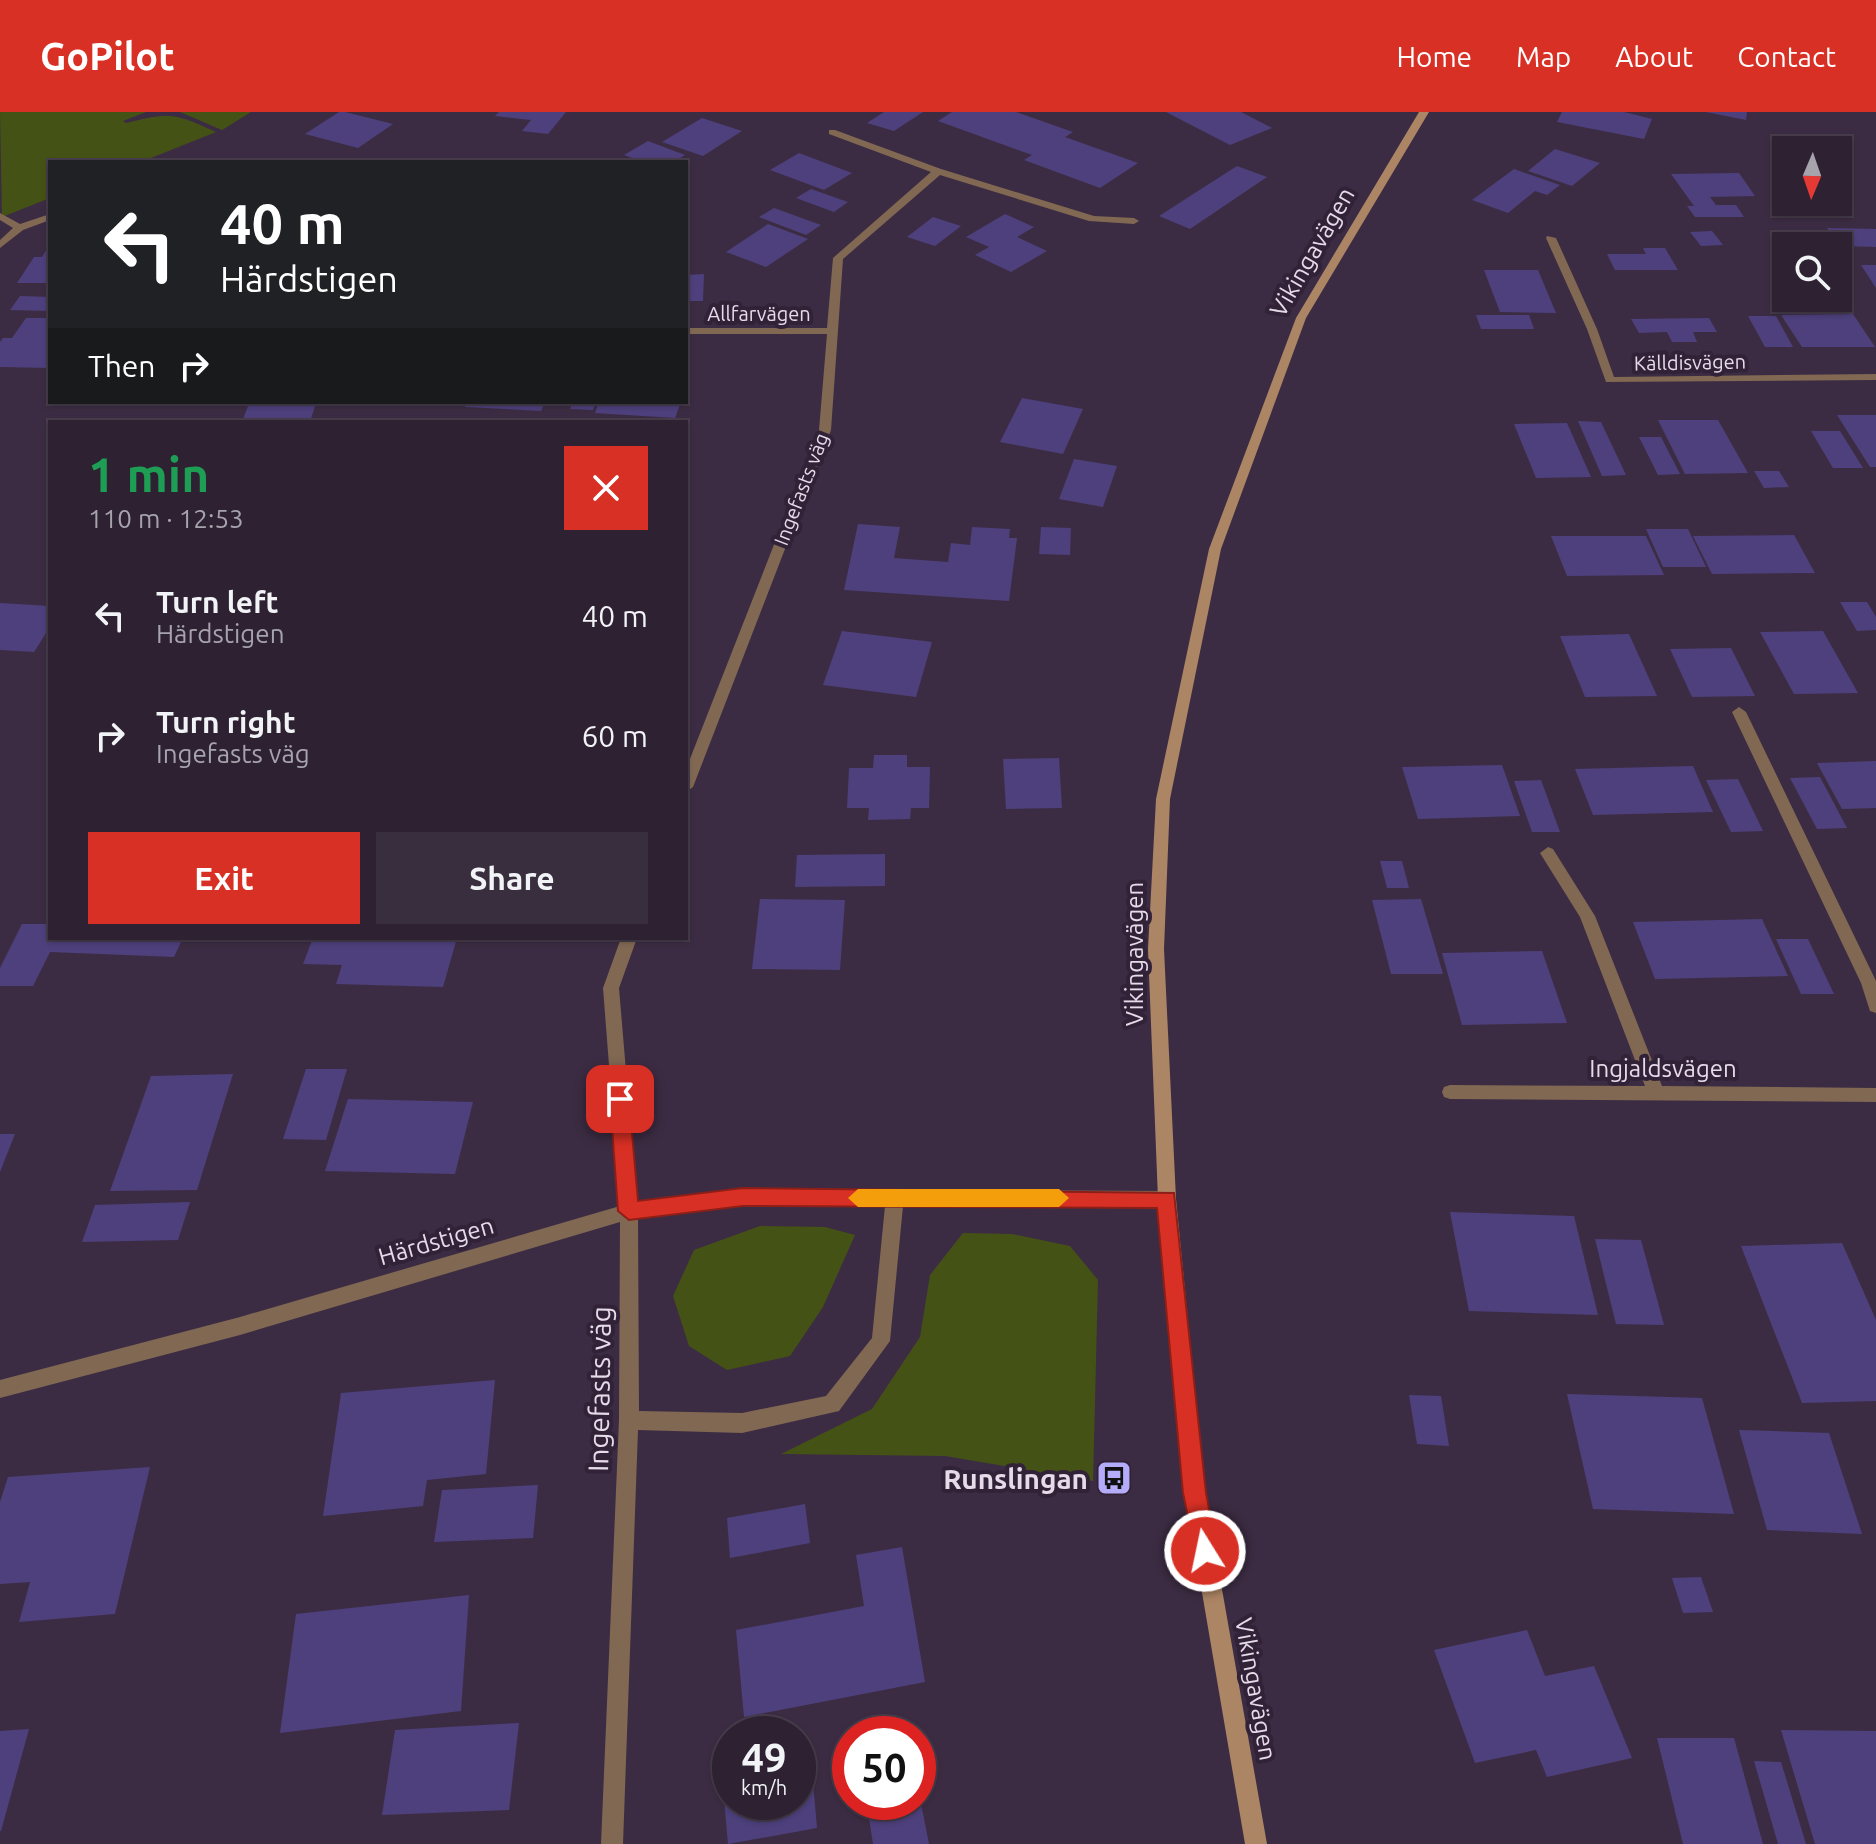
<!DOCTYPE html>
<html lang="en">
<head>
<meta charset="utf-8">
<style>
  body { margin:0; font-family:Ubuntu,sans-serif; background:#392e3e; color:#f1f3f6; height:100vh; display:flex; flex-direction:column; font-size:30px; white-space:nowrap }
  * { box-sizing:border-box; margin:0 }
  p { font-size:26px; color:#a7a3ac }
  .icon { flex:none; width:44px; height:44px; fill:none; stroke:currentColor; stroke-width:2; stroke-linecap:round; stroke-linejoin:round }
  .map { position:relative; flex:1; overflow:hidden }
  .side { position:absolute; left:48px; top:308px; width:640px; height:520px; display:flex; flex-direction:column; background:#2d2132; border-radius:0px; box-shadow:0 2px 6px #0004,0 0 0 2px #483e4d }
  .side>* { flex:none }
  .hud { position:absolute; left:48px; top:48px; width:640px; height:244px; border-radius:0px; box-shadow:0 2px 6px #0004,0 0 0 2px #483e4d; background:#202124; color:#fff; overflow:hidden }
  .needle { width:52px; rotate:182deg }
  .tools { position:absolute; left:1772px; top:24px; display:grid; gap:16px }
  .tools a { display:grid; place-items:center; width:80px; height:80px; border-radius:0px; background:#2d2132; box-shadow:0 2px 6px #0004,0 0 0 2px #483e4d; font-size:40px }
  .speed { position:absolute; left:712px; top:1604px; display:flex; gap:16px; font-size:40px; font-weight:700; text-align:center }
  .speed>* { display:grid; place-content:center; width:104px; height:104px; border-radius:50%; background:#2d2132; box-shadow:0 2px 6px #0004,0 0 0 2px #483e4d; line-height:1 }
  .speed small { font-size:20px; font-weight:400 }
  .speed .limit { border:12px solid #d22; background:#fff; color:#111 }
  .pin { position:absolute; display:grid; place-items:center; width:68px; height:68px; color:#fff; margin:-34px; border-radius:16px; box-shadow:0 4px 12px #0006 }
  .me { position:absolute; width:88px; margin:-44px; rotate:350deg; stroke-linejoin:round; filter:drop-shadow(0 0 6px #0008) }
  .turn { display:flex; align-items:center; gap:28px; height:168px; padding:0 40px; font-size:36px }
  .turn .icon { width:104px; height:104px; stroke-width:2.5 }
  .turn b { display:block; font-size:56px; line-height:68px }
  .then { display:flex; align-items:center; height:76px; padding:0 40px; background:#0003; gap:16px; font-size:30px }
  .round { display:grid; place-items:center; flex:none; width:84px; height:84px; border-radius:0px; background:#392e3e }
  .headline { display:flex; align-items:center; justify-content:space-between; height:136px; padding:0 40px }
  h1 { font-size:48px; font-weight:600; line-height:60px; color:#1e9e55 }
  .cta { display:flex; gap:16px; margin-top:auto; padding:16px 40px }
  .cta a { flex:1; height:92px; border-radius:0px; background:#d93025; color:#fff; font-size:32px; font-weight:600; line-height:92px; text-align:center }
  .cta a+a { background:#392e3e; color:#f1f3f6 }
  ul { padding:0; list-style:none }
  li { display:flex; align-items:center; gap:24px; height:120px; padding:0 40px }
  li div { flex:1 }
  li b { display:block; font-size:30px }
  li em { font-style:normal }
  header { display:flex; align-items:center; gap:48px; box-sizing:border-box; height:112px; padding:0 40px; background:#d93025; color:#fff }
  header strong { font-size:38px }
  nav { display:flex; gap:44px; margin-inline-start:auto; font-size:28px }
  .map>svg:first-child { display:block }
  .green { fill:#445315 }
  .building { fill:#4d407c }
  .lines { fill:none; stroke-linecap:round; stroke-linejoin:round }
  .lane { fill:#816853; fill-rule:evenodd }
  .street { fill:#816853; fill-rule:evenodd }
  .secondary { fill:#ac8564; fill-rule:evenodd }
  .route { fill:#d93025; stroke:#8d1f18; stroke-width:2 }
  .slow { fill:#f59e0b }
  .labels { text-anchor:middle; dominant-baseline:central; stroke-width:8; stroke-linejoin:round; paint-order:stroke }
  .far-street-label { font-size:20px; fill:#e5dbe9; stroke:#322238 }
  .street-label { font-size:24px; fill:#e5dbe9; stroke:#322238 }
  .near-street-label { font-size:28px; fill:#e5dbe9; stroke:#322238 }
  .near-poi-label { font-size:28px; font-weight:bold; fill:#e5dbe9; stroke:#322238; text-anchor:end }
</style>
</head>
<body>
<header>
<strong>GoPilot</strong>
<nav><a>Home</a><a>Map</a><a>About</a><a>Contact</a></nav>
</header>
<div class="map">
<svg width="1876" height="1732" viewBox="0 0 1876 1732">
  <rect width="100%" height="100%" fill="#3c2c43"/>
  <g class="green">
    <path d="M0,0H146L123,9L126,11C170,0 175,1 216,20L141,50H50V86L2,105Z"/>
    <polygon points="180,0 251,0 222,18"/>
    <polygon points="760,1114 825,1115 855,1123 823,1195 790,1244 727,1258 689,1234 673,1184 694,1138"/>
    <polygon points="963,1121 1012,1122 1070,1134 1098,1168 1093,1369 945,1344 781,1342 872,1297 920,1225 930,1163"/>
  </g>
  <g class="building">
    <polygon points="339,0 345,0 393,12 358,36 305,22"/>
    <polygon points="499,0 566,0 548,22 522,19 531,8 495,4"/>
    <polygon points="884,0 923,0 894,19 867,11"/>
    <polygon points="952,0 1016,0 1073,20 1065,25 1138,51 1100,76 1024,48 1032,43 938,9"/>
    <polygon points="1166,0 1241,0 1272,16 1230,33"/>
    <polygon points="1562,0 1624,0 1652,7 1644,27 1557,10"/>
    <polygon points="1706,0 1747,0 1746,8"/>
    <polygon points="702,6 742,19 703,44 662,30"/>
    <polygon points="648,29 685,43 674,50 643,50 624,43"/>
    <polygon points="1782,29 1801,30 1804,38 1785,38"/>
    <polygon points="1555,37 1600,51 1572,74 1528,59"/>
    <polygon points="799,41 852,61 824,78 770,58"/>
    <polygon points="1237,54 1267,65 1190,117 1159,104"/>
    <polygon points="1514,57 1560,73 1547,83 1535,79 1508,101 1472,88"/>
    <polygon points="1739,61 1755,84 1710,85 1716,93 1736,93 1744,105 1695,105 1687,94 1694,94 1671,62"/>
    <polygon points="811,77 848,90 834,100 796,86"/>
    <polygon points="774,96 821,113 806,123 759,105"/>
    <polygon points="1005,102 1034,115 1017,125 1047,139 1011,160 975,143 989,135 966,125"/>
    <polygon points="933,105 961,114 935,134 907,125"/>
    <polygon points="768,112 808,127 766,155 726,140"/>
    <polygon points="1827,116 1876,117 1876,135 1838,134"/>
    <polygon points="1712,119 1723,133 1701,134 1690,120"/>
    <polygon points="50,132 50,171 17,171 34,145 42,145"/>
    <polygon points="1643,136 1665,136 1678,158 1615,158 1607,142 1646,142"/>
    <polygon points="1861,153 1876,153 1876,176"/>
    <polygon points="1484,158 1538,158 1556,201 1500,200"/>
    <polygon points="704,162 703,189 686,189 686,163"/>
    <polygon points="20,184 50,185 50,199 10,198"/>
    <polygon points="1853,202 1875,235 1802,235 1781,203"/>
    <polygon points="1476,203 1529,203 1534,217 1481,217"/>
    <polygon points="1748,204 1776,204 1793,235 1765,235"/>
    <polygon points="26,206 50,206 50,256 0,255 0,230 3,226 12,226"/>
    <polygon points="1709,206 1717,220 1693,220 1697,230 1672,230 1667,220 1639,221 1631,207"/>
    <polygon points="1022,286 1083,297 1063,342 1000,330"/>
    <polygon points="467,290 545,290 541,299 465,295"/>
    <polygon points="573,290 596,290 593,298 570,297"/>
    <polygon points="599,290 681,290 675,306 595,301"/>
    <polygon points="316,291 310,310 242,310 248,294"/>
    <polygon points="1837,303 1876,303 1876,355 1870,355"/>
    <polygon points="73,306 124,307 122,310 70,310"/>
    <polygon points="1658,308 1718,308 1748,361 1685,362"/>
    <polygon points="1578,309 1601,310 1626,363 1602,364"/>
    <polygon points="1567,311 1591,365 1536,366 1514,312"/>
    <polygon points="1811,319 1840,319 1863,356 1833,356"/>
    <polygon points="1639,325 1661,325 1680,362 1658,363"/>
    <polygon points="1074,347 1117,354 1103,395 1059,387"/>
    <polygon points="1754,359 1779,359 1789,375 1764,376"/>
    <polygon points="858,412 900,415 894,446 948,450 951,431 970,433 972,415 1010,417 1009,426 1017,426 1009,489 844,478"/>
    <polygon points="1041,415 1071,416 1070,443 1039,442"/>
    <polygon points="1646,417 1688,417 1706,455 1663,455"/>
    <polygon points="1794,423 1815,461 1712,462 1693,424"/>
    <polygon points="1551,424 1646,424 1664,463 1567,464"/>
    <polygon points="1840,490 1867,490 1876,505 1876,518 1857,519"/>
    <polygon points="0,491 50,494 50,515 34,540 0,538"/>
    <polygon points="842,519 932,530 916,585 823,573"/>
    <polygon points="1823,519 1858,581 1794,582 1760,520"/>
    <polygon points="1629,522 1657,584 1585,585 1560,524"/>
    <polygon points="1731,536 1755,584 1692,585 1670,537"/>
    <polygon points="874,643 907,643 907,655 930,655 929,696 911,696 910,707 868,708 869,696 847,696 849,656 873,656"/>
    <polygon points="1059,646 1062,696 1006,697 1003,647"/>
    <polygon points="1876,649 1876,696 1842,697 1817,651"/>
    <polygon points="1502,653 1520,704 1418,707 1402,655"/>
    <polygon points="1693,654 1713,700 1593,703 1575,657"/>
    <polygon points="1820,665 1847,716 1817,717 1790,666"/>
    <polygon points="1738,667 1763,719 1731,720 1706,668"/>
    <polygon points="1541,668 1560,720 1532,720 1514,669"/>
    <polygon points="885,742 885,774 795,775 797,743"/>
    <polygon points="1380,749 1402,749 1409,776 1387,776"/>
    <polygon points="760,787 845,788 840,858 752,857"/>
    <polygon points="1421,787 1443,862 1391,862 1372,788"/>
    <polygon points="1762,807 1788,864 1655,867 1633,810"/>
    <polygon points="22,812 50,812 50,826 183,826 174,845 50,840 33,874 0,874 0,856"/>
    <polygon points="313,826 457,826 443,875 336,872 342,853 303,852"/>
    <polygon points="1776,827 1808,827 1834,882 1801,882"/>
    <polygon points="1542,839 1567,911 1462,913 1442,841"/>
    <polygon points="306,957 347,957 326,1028 283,1027"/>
    <polygon points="233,962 197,1078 110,1079 151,964"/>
    <polygon points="348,987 473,990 455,1062 325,1059"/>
    <polygon points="0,1022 15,1022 0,1060"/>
    <polygon points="190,1090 178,1128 82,1130 95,1093"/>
    <polygon points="1450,1100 1574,1104 1598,1203 1469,1199"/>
    <polygon points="1595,1127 1641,1128 1664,1213 1616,1212"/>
    <polygon points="1842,1131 1876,1208 1876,1289 1802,1291 1741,1134"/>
    <polygon points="495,1268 486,1362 427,1368 423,1394 323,1404 341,1281"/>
    <polygon points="1567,1282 1702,1286 1734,1402 1593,1397"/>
    <polygon points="1409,1283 1441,1284 1449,1334 1417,1332"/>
    <polygon points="1739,1318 1829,1321 1862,1422 1767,1418"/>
    <polygon points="150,1355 115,1502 19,1510 30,1470 0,1472 0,1390 8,1365"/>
    <polygon points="538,1373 533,1426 434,1430 442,1378"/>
    <polygon points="805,1392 810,1431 730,1446 727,1406"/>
    <polygon points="902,1435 925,1570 744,1605 736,1518 864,1494 856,1443"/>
    <polygon points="1701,1465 1713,1500 1683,1501 1672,1466"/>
    <polygon points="469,1483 461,1599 280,1621 296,1502"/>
    <polygon points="1527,1518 1545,1564 1594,1554 1632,1646 1547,1665 1536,1638 1475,1651 1434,1538"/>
    <polygon points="519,1611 509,1698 382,1703 395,1618"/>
    <polygon points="29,1617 1,1719 0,1719 0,1619"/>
    <polygon points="1781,1618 1876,1619 1876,1732 1815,1732"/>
    <polygon points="1657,1626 1734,1626 1763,1732 1683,1732"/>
    <polygon points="1754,1649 1781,1650 1806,1732 1778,1732"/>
    <polygon points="813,1670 817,1716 728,1732 724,1687 798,1690 798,1673"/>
    <polygon points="918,1676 929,1732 873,1732 867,1693 918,1690"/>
  </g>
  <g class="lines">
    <polygon class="lane" points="1739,595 1746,600 1876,869 1876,901 1870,899 1861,871 1732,600"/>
    <g class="street">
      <polygon points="829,18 835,18 941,57 1094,104 1134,106 1139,109 1134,112 1089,109 940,63 843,147 831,318 693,675 686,680 686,657 819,318 827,222 686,222 686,216 827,216 833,146 931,60 829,22"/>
      <polygon points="0,101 20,112 50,102 50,108 23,118 0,136 0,128 13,116 0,108"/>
      <polygon points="1547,124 1556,126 1597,217 1614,265 1876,262 1876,268 1606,270 1587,217 1546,126"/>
      <polygon points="1548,735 1553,737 1595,804 1662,974 1876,976 1876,990 1450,987 1444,985 1442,980 1444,975 1450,973 1645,974 1580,805 1540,741"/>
      <path d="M621,826H637L619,876L637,1090L743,1077L1167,1079L1173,1081L1176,1087L1173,1093L1167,1095L903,1094L890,1229L839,1299L742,1321L638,1318L623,1732H601L619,1308L620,1110L240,1223L0,1286V1268L240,1205L620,1094L603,876ZM743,1093L885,1094L872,1226L826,1284L742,1301L639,1299L638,1106Z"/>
    </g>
    <polygon class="secondary" points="1419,0 1429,0 1306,206 1221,437 1170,687 1164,837 1176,1087 1205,1381 1267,1732 1245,1732 1185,1381 1158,1087 1148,837 1156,687 1209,437 1296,206"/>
  </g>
  <polygon class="route" points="620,979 629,987 638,1089 743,1076 1174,1081 1206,1381 1217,1439 1213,1448 1205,1451 1197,1448 1183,1381 1157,1096 743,1094 629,1108 618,1099 610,987"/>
  <polygon class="slow" points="858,1077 1059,1077 1069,1086 1059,1095 858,1095 848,1086"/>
  <defs>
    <symbol id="bus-square" viewBox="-11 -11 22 22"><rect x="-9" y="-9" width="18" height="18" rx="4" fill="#b4acf9" stroke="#322238"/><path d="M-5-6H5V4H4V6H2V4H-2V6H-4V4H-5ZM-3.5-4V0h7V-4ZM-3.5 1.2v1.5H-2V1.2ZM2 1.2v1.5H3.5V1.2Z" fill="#111"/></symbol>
  </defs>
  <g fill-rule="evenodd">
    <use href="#bus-square" x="1094" y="1346" width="40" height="40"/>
  </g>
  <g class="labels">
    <g class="far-street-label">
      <text x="759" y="201">Allfarvägen</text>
      <text transform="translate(1690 250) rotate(-1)">Källdisvägen</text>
      <text transform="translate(801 377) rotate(-69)">Ingefasts väg</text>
    </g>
    <g class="street-label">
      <text transform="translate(1312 140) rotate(-60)">Vikingavägen</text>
      <text transform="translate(1134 842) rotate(-90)">Vikingavägen</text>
      <text x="1663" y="956">Ingjaldsvägen</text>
      <text transform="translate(436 1129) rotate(-16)">Härdstigen</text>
      <text transform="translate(1256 1577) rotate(80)">Vikingavägen</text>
    </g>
    <g class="near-street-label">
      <text transform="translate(599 1277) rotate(-89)">Ingefasts väg</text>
    </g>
    <g class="near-poi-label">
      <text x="1088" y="1366">Runslingan</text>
    </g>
  </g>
</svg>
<div class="tools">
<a><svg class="needle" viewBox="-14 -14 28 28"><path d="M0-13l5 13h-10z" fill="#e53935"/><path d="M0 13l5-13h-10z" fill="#a7a3ac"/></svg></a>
<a><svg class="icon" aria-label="search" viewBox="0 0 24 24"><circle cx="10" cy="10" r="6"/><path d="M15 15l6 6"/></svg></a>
</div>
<div class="speed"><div>49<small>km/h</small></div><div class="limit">50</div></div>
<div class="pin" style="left:620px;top:987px;background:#d93025"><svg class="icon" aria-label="arrive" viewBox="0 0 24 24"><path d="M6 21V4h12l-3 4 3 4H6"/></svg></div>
<svg class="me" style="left:1205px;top:1439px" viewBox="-20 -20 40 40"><circle r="17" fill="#d93025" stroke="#fff" stroke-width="3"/><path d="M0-11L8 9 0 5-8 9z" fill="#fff"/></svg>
<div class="hud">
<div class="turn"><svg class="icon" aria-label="left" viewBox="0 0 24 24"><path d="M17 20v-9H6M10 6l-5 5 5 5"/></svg><div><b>40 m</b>Härdstigen</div></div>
<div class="then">Then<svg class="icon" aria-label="right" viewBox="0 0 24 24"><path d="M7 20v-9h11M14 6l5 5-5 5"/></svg></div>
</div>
<section class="side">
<div class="headline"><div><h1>1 min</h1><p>110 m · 12:53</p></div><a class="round" style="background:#d93025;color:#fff"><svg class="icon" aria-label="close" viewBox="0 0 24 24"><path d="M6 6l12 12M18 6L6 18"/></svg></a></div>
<ul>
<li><svg class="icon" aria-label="left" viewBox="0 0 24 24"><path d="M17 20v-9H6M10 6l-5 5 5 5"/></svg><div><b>Turn left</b><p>Härdstigen</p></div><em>40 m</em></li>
<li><svg class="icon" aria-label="right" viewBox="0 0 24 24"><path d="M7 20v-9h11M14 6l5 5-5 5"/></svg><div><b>Turn right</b><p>Ingefasts väg</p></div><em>60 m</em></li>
</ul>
<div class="cta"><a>Exit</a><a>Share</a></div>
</section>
</div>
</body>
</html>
